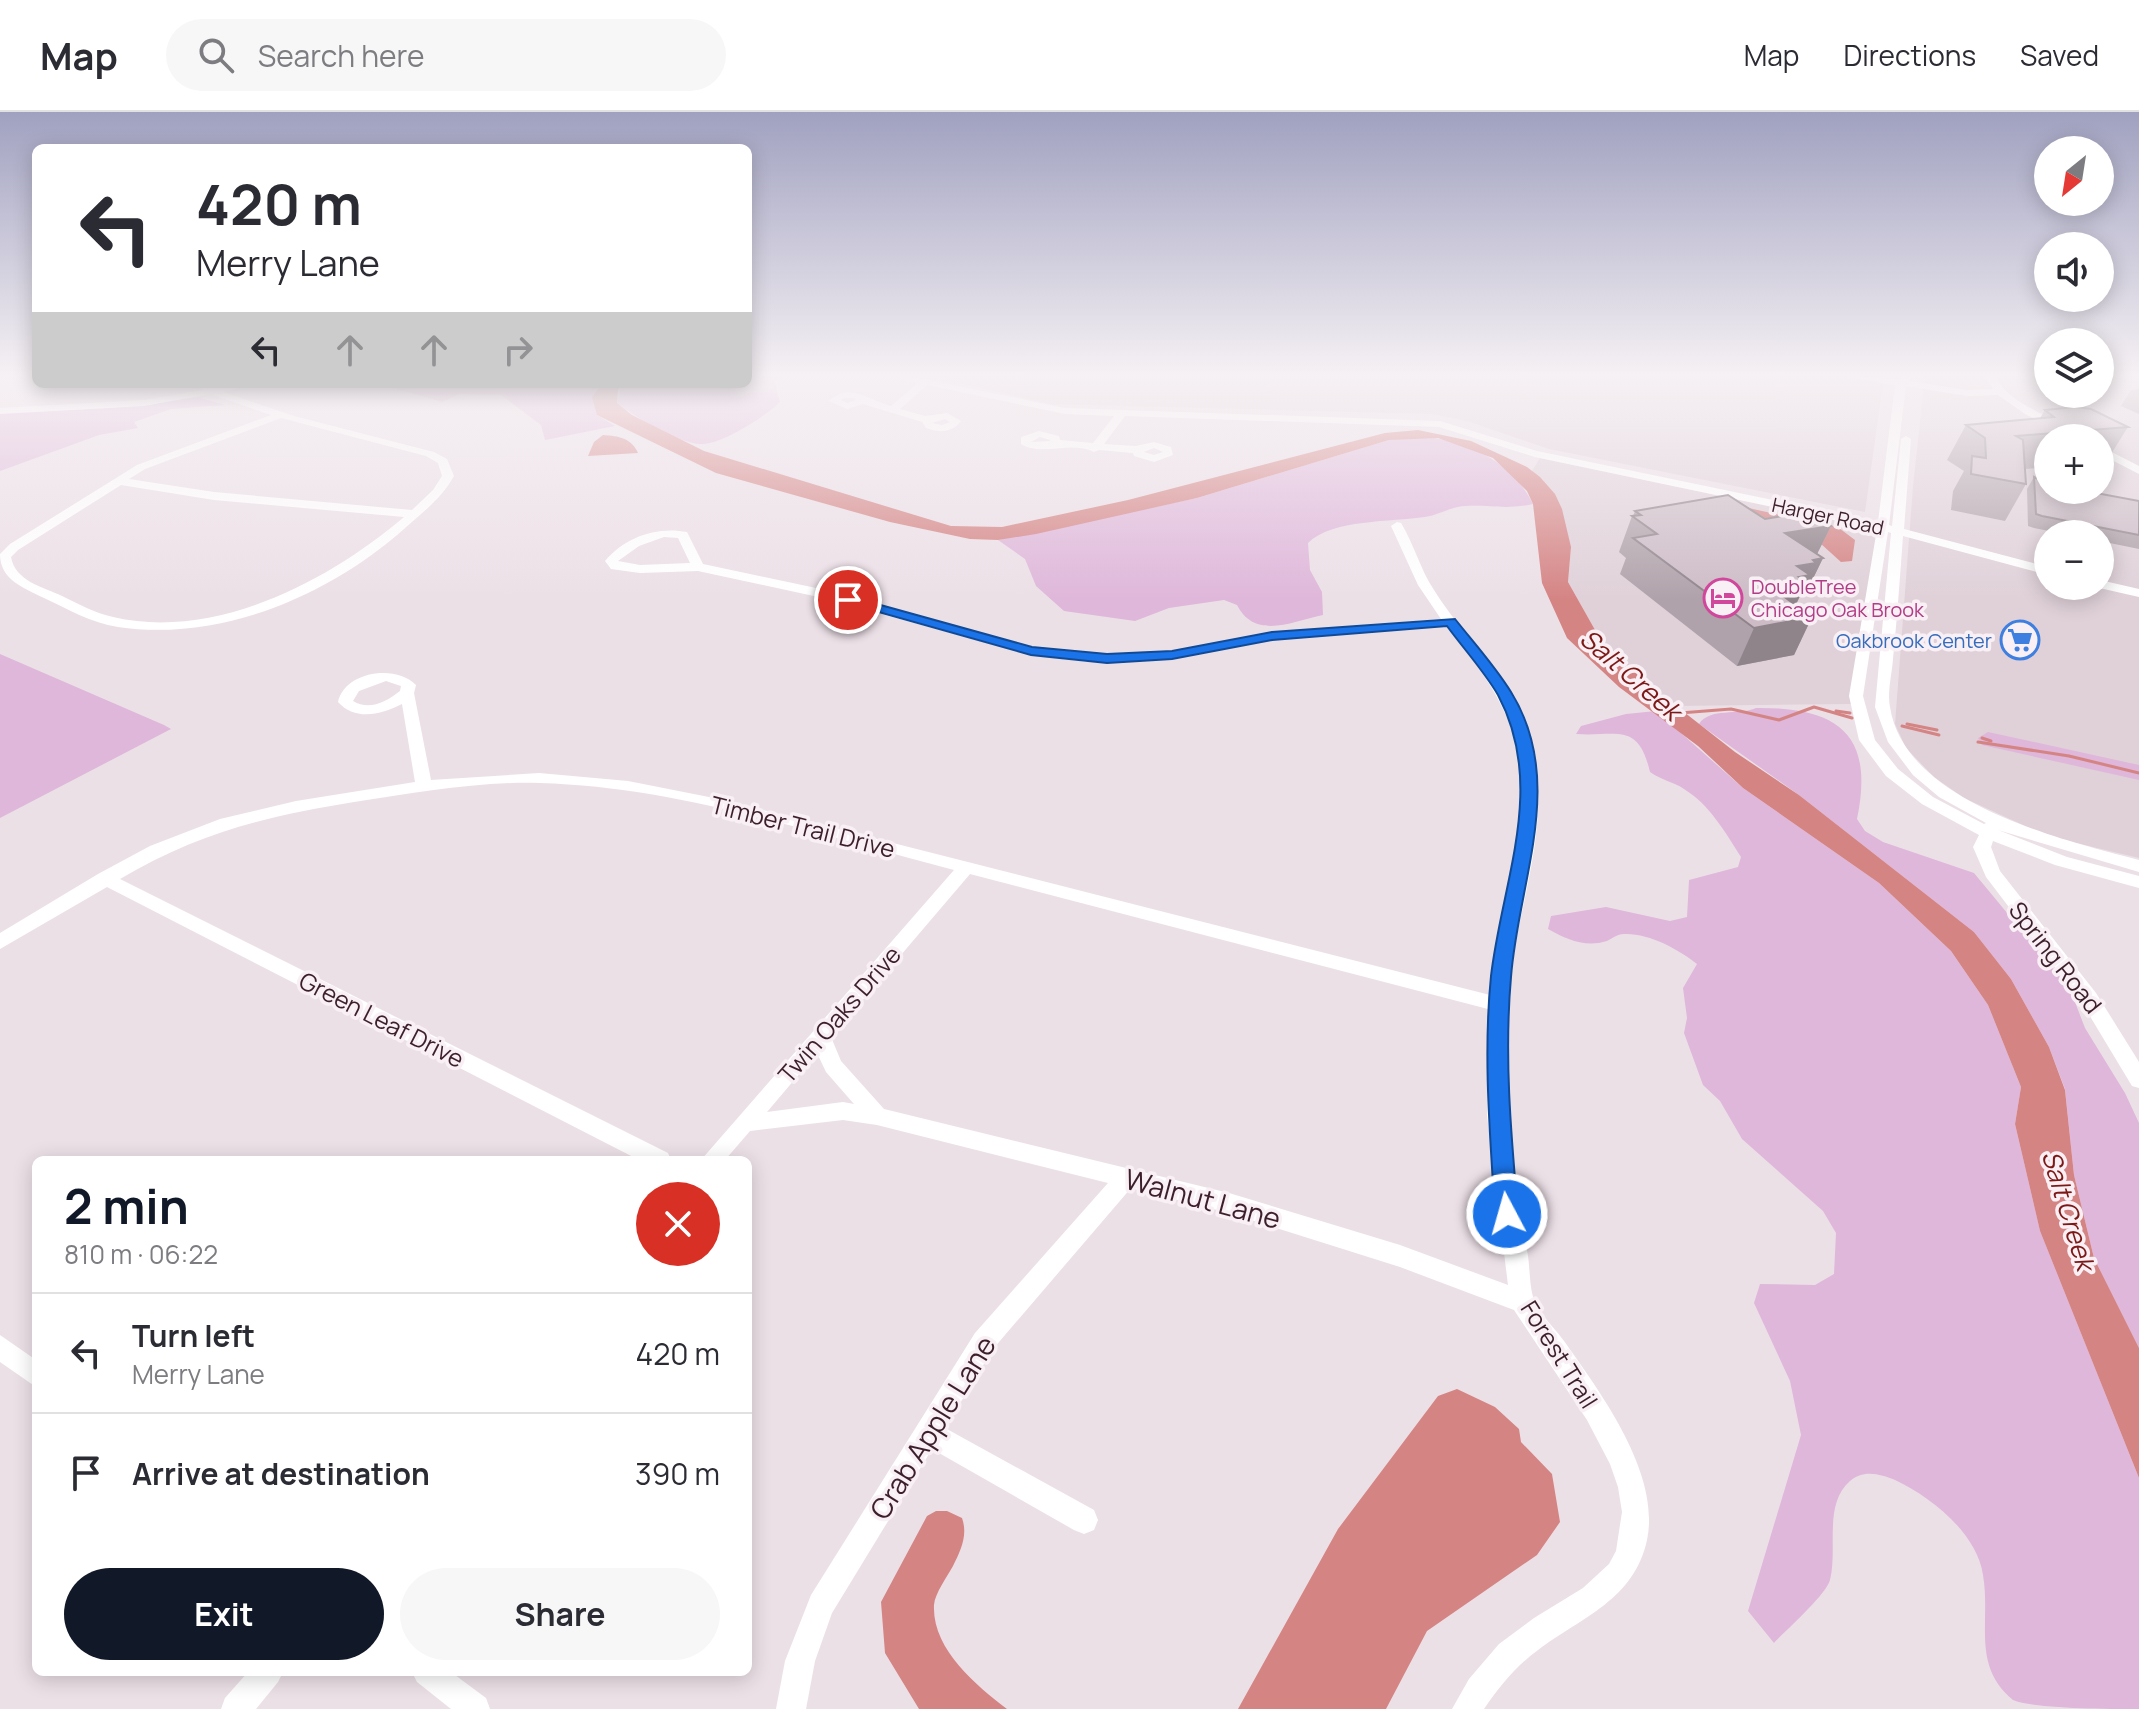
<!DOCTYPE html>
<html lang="en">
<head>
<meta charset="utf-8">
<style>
  body { margin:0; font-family:Manrope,sans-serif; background:#f7f7f7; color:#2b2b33; height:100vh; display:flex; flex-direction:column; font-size:30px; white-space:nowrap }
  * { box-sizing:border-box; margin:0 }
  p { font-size:26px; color:#7c7c81 }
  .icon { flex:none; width:44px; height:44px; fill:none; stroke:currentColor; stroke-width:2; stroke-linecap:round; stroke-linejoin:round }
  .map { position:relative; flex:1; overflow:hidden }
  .drawer { position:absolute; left:32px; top:1044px; width:720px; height:520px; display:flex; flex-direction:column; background:#fff; border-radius:12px; box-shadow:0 4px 20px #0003 }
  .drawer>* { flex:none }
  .banner { position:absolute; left:32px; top:32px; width:720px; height:244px; border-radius:12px; box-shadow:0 4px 20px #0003; background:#fff; color:#2b2b33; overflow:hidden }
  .needle { width:52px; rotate:210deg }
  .tools { position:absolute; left:2034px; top:24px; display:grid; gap:16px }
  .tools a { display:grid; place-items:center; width:80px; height:80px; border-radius:50%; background:#fff; box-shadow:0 4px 20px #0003; font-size:40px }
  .pin { position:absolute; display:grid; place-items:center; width:68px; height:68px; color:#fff; margin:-34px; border:4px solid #fff; border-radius:50%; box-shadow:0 2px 8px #0007 }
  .me { position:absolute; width:88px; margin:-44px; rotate:354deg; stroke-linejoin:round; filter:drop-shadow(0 0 6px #0008) }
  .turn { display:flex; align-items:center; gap:28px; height:168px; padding:0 32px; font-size:36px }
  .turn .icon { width:104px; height:104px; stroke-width:2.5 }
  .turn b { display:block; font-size:56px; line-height:68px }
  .lanes { display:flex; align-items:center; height:76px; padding:0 32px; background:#0003; justify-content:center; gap:40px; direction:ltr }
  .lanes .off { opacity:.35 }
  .round { display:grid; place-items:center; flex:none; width:84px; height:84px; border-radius:42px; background:#f7f7f7 }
  .summary { display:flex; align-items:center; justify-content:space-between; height:136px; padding:0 32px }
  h1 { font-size:48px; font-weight:700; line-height:60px; color:#111827 }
  .primary-button { display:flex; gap:16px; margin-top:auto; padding:16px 32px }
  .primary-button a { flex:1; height:92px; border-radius:48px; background:#111827; color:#fff; font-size:32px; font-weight:700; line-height:92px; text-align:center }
  .primary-button a+a { background:#f7f7f7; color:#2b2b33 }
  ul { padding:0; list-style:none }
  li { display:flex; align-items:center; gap:24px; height:120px; padding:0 32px; border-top:2px solid #e1e1e2 }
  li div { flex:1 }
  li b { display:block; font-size:30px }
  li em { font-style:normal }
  header { display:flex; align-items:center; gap:48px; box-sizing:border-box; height:112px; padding:0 40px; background:#fff; border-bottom:2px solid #e1e1e2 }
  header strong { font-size:38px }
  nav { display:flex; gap:44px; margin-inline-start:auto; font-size:28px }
  .search { width:560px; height:72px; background:#f7f7f7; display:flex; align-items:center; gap:20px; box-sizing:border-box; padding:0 28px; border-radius:44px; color:#7c7c81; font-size:30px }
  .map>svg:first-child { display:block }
  .built { fill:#e0d1d9; fill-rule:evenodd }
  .green { fill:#dfb7da }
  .water { fill:#d58484 }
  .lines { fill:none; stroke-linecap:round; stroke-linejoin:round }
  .stream { stroke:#d58484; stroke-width:3 }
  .minor { fill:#fff; fill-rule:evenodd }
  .wall { fill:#b0a2aa }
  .shaded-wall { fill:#90848b }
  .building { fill:#cdbcc6; stroke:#90848b; stroke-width:2 }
  .route { fill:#1a73e8; stroke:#114b97; stroke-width:2 }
  .labels { text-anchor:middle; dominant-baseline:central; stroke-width:7; stroke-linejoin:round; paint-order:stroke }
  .far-street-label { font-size:20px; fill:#3d1f2c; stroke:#f8f0f5 }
  .far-hotel-label { font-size:20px; fill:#b23c85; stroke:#f8f0f5; text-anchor:start }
  .far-shop-label { font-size:20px; fill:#366cbe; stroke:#f8f0f5; text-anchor:end }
  .street-label { font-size:24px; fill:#3d1f2c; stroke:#f8f0f5 }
  .water-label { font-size:26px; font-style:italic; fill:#7d1816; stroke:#f8f0f5 }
  .near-street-label { font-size:28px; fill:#3d1f2c; stroke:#f8f0f5 }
</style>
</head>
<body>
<header>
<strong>Map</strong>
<div class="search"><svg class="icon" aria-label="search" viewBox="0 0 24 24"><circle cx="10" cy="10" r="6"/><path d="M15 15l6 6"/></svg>Search here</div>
<nav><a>Map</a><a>Directions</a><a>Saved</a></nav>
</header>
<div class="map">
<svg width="2139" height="1597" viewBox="0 0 2139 1597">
  <rect width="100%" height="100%" fill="#ece0e7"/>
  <g class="built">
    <polygon points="928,264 1884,264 1865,400 1549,337 1467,309 1432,302 1051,292"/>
    <path d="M1925,264H2048V282H2100V264H2139V746L2047,724L1964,686L1934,665L1906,636L1895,612L1913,374ZM2048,326H2100V378H2048ZM2048,422H2100V474H2048Z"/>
    <polygon points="1540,346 1882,418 1851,592 1676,594 1651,575 1599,525 1568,470 1571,435 1565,417 1532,359"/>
  </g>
  <g class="green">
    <path d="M748,264H780L774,268L780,290C766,304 722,332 702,332C681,333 634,304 617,291L622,272H748Z"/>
    <polygon points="399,272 602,272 597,303 615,314 545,328 541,313 501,283 460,282 442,290 397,277"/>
    <polygon points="206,284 201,286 225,293 171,297 134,310 138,316 99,323 0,359 0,301 110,296"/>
    <path d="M1419,324C1466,328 1512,349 1533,392C1505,398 1493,393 1466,394C1452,394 1439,403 1425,405C1392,410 1332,407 1308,431L1310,458L1322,480L1323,503C1291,510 1255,528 1237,493L1224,488L1169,496L1135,509L1064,499L1036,474L1025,447L998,428L1197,386L1389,328Z"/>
    <polygon points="0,542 164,613 171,617 0,706"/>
    <path d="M1756,596C1837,595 1875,621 1857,707L1865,719L1883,730L1974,761L2070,877L2085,916L2125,981L2139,1011V1236L2094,1146L2074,1063L2065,977L2049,935L2011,867L1974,820L1799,683L1699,612C1710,595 1739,604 1756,596Z"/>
    <path d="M1656,599L1743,676L1879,771L1951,839L1988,893L2021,975L2015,1012L2040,1119L2139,1366V1597C2110,1597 2034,1597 2013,1588C1971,1553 1991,1510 1983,1463C1977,1421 1931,1385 1895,1368C1881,1362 1863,1357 1850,1369C1823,1393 1838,1436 1830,1468C1826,1483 1786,1518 1774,1531L1748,1499L1801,1323L1790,1269L1754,1191L1760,1172L1815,1173L1834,1162L1836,1121L1823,1099L1742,1027L1720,989L1703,973L1684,921L1687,906L1683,876L1697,852C1678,837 1649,821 1624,822C1617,822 1613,826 1607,829C1585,836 1566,827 1548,817L1551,804L1606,795L1670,809L1687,805L1689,768L1738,755L1741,745C1725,720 1710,693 1684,677C1674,670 1661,668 1650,660C1638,609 1617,625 1576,622L1581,614L1626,602Z"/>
    <polygon points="1988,620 2139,653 2139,668 1982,633 1978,626"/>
  </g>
  <g class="water">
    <polygon points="602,272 622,272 618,278 617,291 632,303 704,339 951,414 1002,415 1128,388 1385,321 1418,318 1471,329 1527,355 1540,365 1555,382 1562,397 1571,435 1568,470 1599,525 1652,575 1735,640 1799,683 1974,820 2011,867 2049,935 2065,978 2074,1063 2094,1146 2139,1236 2139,1366 2040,1119 2015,1012 2021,975 1988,893 1951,839 1879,771 1743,676 1698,634 1619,575 1567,526 1542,471 1533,392 1527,379 1493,346 1438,326 1389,328 1197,386 1036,422 998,428 970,427 890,410 716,361 597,303 592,285"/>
    <path d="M603,323C619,324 631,326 638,341L588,344L594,330Z"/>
    <polygon points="1717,389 1839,416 1855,428 1852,449 1841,450 1820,431"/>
    <polygon points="1457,1277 1495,1295 1519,1317 1521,1330 1552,1362 1560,1410 1537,1443 1427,1519 1386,1597 1238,1597 1338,1417 1438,1284"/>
    <path d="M936,1399H947L962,1406C968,1423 961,1438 953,1454C947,1465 935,1481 934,1493C932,1537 976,1573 1007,1597H919L885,1541L881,1490L927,1404Z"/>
  </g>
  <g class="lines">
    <g class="stream">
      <polyline points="1836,599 1850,601"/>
      <polyline points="1680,601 1731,597 1779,608 1814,595 1852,606"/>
      <polyline points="1907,612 1937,618"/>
      <polyline points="1902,614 1939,623"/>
      <polyline points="1982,626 1991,629"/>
      <polyline points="1978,630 2069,644 2139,661"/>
    </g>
    <g class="minor">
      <path d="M892,264H909L1065,296L1440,309L1537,339L1878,410L1895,273L1859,267L1854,264L1901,268V264H1911L1910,269L1967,278L1993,277L1985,264H1995C2013,298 2057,303 2085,326H2072L2025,302L1998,283L1967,284L1906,274L1889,413L1892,414L1901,327L1906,324L1911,327L1904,417L2048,455V463L1903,424C1900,465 1897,506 1893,547C1892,561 1887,581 1890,595C1904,690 2062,728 2139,748V760L1998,718L2067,745L2139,764V776L2055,753L1993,729L1991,735L2000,759L2096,881L2139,950V976L2132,974L2082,891L1986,765L1973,735L1979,723L1922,692L1886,664L1859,628L1849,584L1877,417L1535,345L1439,315L1125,304L1104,332L1136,334L1154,330L1171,335L1173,343L1154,350L1134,344L1133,341L1099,338L1094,340C1071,328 1042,345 1021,332V325L1039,319L1059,324L1060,328L1093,331L1114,304L1065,302L927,273L900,297L925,304L947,301L961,309C952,321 939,321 926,316L922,310L863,292L847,297L829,289C849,270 869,288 891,294L918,271ZM844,286H854L856,288L847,291L841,288ZM945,307L950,310L942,313L932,311ZM1040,325L1050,328V329L1031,330ZM1154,336L1163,340L1154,343L1144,340ZM1888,420L1891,421L1875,595L1888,630L1913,663L1939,685L1986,711L1984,712L1933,685L1898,657L1875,628L1863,584Z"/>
      <path d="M196,272H208L213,276L257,272L223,280L294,304L434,340L447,347L454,364C442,386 422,401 404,417C328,484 221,530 118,515C91,511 68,497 44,486C24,476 0,468 0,442L10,432L137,353L271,303L210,282L144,294L0,302V296L144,288L203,278ZM281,306L426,344L438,351L442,364L433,378L412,398L214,380L129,367L145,357ZM121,373L214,388L404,405C329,469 215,529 113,505C95,501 78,492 62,484C43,475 15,469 11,445L18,438Z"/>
      <polygon points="2100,334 2139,354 2139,362 2100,342"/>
      <path d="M1397,410L1401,411C1414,432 1420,457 1434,478C1467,531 1521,575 1534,641C1549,715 1521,787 1511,859C1499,951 1510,1047 1527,1138C1530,1153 1529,1170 1533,1185C1538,1201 1554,1215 1564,1229C1600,1280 1661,1361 1647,1428C1634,1488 1582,1505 1538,1538C1516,1554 1499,1575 1484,1597H1452L1469,1567L1499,1532L1534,1506L1583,1476L1609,1452L1616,1439L1622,1400L1618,1375L1610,1352L1587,1308L1514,1198L1400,1155L1229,1101L1131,1076L993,1237L945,1316L1094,1398L1098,1408L1094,1418L1084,1422L1074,1418L932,1337L832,1501L815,1549L806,1597H776L785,1549L811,1483L975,1221L1108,1071L877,1013L843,1008L750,1019L725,1048H701L954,758C819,723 681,675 540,671C479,669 415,681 354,690C267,704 197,721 120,767L668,1041L671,1048H639L107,775L0,837V821L98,762L150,734L220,707L296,689L415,670L402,592C381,603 355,609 338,590C345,559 396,552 416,573L414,581L431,668L539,661L628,669L724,688L1490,883C1499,787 1549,688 1502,595C1488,565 1466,540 1446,514L1272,528L1172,547L1087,550L1031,543L823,486L698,459L640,461L611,457L605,449C625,425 657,414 687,420L703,452L830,479L1032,535L1087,542L1172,539L1272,520L1441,507L1418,473L1391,414ZM664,425L678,426L690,451L640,453L618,449L639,434ZM386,569L401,574L400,579C386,590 369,599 353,589L359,579ZM970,762L1488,897L1487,1003L1508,1173L1400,1133L1229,1081L884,997L841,949L831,925ZM817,941L826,960L854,992L843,990L767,1000Z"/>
      <polygon points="2100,468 2139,477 2139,485 2095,475 2100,474"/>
      <polygon points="0,1223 36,1248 36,1275 0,1250"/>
      <polygon points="248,1560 283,1560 278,1570 256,1597 221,1597 225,1586"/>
      <polygon points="412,1560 451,1560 486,1586 490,1597 451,1597 417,1570"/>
    </g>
  </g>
  <g class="wall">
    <polygon points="2139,277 2139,302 2121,294 2131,278"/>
    <polygon points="2045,298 2128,315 2106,350 2100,351 2100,326 2048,326 2048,355 2025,357 2026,372 2005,409 1951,398 1953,379 1964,359 1947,348 1966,313 2040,306"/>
    <polygon points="2034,365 2044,371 2139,389 2139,437 2100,429 2100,422 2064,422 2034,416 2028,414 2027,377"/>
    <polygon points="1635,399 1765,407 1831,414 1817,442 1823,446 1805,483 1800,484 1796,493 1812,505 1794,543 1737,554 1620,462 1626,446 1619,440 1632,404 1633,404"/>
  </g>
  <g class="shaded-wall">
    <polygon points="1831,414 1814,448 1823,446 1805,483 1800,484 1792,500 1772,476 1797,454 1785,421"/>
    <polygon points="1812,505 1794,543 1737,554 1754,516"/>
  </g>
  <g class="building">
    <polygon points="2075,295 2091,297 2128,315 2016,324 2023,328 2026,372 1971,362 1972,344 1986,346 1985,326 1966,313 2054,305 2045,298"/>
    <polygon points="2034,365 2048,372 2048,378 2080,378 2139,389 2139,423 2042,404 2036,402"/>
    <polygon points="1728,383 1765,407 1807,400 1831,414 1785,421 1823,446 1813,448 1816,451 1797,454 1810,463 1799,465 1806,470 1772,476 1812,505 1754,516 1633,426 1657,422 1632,404 1641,403 1635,399"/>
  </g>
  <linearGradient id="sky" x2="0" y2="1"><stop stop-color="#a0a1c0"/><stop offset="0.54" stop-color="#f6f1f4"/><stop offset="1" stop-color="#f6f1f4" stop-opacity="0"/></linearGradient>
  <rect width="2139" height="487" fill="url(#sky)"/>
  <path class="route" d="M848,484L1032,535L1107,542L1172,539L1272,520L1455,507C1474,531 1495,554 1511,580C1567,670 1518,770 1511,865C1504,944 1511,1022 1518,1102L1515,1109L1507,1112L1499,1109L1495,1102C1490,1022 1483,943 1491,864C1502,769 1547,675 1498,583C1484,559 1463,536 1447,514L1272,528L1172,547L1107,551L1031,543L843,490V485Z"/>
  <defs>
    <symbol id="hotel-ring" viewBox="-11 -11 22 22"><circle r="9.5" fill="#f8f0f5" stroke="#d1479c" stroke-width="1.5"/><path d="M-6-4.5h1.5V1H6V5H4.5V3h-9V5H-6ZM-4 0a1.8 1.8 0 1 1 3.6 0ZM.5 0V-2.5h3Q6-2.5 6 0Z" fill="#d1479c"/></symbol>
    <symbol id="supermarket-ring" viewBox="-11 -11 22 22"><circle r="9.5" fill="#f8f0f5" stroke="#3f7fe0" stroke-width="1.5"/><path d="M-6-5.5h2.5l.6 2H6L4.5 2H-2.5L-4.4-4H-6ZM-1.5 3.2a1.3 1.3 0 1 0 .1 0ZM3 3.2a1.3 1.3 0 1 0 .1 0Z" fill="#3f7fe0"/></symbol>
  </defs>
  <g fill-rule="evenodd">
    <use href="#hotel-ring" x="1701" y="464" width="44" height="44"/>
    <use href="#supermarket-ring" x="1998" y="506" width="44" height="44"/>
  </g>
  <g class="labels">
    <g class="far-street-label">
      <text transform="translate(1828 404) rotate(12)">Harger Road</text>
    </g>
    <g class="far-hotel-label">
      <text x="1751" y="474">DoubleTree<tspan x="1751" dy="23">Chicago Oak Brook</tspan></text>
    </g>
    <g class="far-shop-label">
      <text x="1992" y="528">Oakbrook Center</text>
    </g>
    <g class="street-label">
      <text transform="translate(803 714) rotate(14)">Timber Trail Drive</text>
      <text transform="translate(2056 845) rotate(52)">Spring Road</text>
      <text transform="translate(839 902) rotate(-49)">Twin Oaks Drive</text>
      <text transform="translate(382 907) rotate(27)">Green Leaf Drive</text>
      <text transform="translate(1560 1242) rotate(58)">Forest Trail</text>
    </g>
    <g class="water-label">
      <text transform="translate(1631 562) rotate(41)">Salt Creek</text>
      <text transform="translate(2069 1098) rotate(73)">Salt Creek</text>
    </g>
    <g class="near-street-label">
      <text transform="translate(1203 1086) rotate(15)">Walnut Lane</text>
      <text transform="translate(932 1315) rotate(-58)">Crab Apple Lane</text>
    </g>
  </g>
</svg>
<div class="tools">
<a><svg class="needle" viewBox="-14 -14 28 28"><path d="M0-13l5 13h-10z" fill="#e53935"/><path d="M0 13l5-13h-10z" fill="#7c7c81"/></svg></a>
<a><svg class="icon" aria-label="sound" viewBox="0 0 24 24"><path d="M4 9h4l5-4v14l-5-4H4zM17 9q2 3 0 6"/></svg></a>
<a><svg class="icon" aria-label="layers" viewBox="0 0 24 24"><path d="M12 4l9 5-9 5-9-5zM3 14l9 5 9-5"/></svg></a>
<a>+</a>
<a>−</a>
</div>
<div class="pin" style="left:848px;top:488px;background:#d93025"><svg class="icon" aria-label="arrive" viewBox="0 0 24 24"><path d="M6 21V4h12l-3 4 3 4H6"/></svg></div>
<svg class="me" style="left:1507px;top:1102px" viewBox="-20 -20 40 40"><circle r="17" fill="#1a73e8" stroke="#fff" stroke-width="3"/><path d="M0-11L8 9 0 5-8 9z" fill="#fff"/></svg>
<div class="banner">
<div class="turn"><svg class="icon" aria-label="left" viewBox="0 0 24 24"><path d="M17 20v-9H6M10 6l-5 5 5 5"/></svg><div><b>420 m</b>Merry Lane</div></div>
<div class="lanes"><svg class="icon" aria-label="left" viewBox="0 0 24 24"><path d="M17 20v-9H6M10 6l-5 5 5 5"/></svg><svg class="icon off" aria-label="ahead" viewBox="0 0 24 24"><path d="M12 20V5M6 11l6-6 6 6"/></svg><svg class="icon off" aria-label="ahead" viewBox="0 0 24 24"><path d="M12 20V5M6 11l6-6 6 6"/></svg><svg class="icon off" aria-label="right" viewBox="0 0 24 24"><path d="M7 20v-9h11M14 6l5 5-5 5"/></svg></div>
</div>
<section class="drawer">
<div class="summary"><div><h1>2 min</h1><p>810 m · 06:22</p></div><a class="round" style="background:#d93025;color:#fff"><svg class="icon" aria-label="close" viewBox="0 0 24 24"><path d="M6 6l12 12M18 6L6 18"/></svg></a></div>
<ul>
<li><svg class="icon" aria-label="left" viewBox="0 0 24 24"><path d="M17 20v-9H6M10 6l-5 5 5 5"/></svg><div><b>Turn left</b><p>Merry Lane</p></div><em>420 m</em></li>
<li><svg class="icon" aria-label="arrive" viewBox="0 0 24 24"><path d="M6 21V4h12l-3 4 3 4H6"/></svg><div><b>Arrive at destination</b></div><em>390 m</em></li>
</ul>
<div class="primary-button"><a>Exit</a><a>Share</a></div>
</section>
</div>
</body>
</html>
